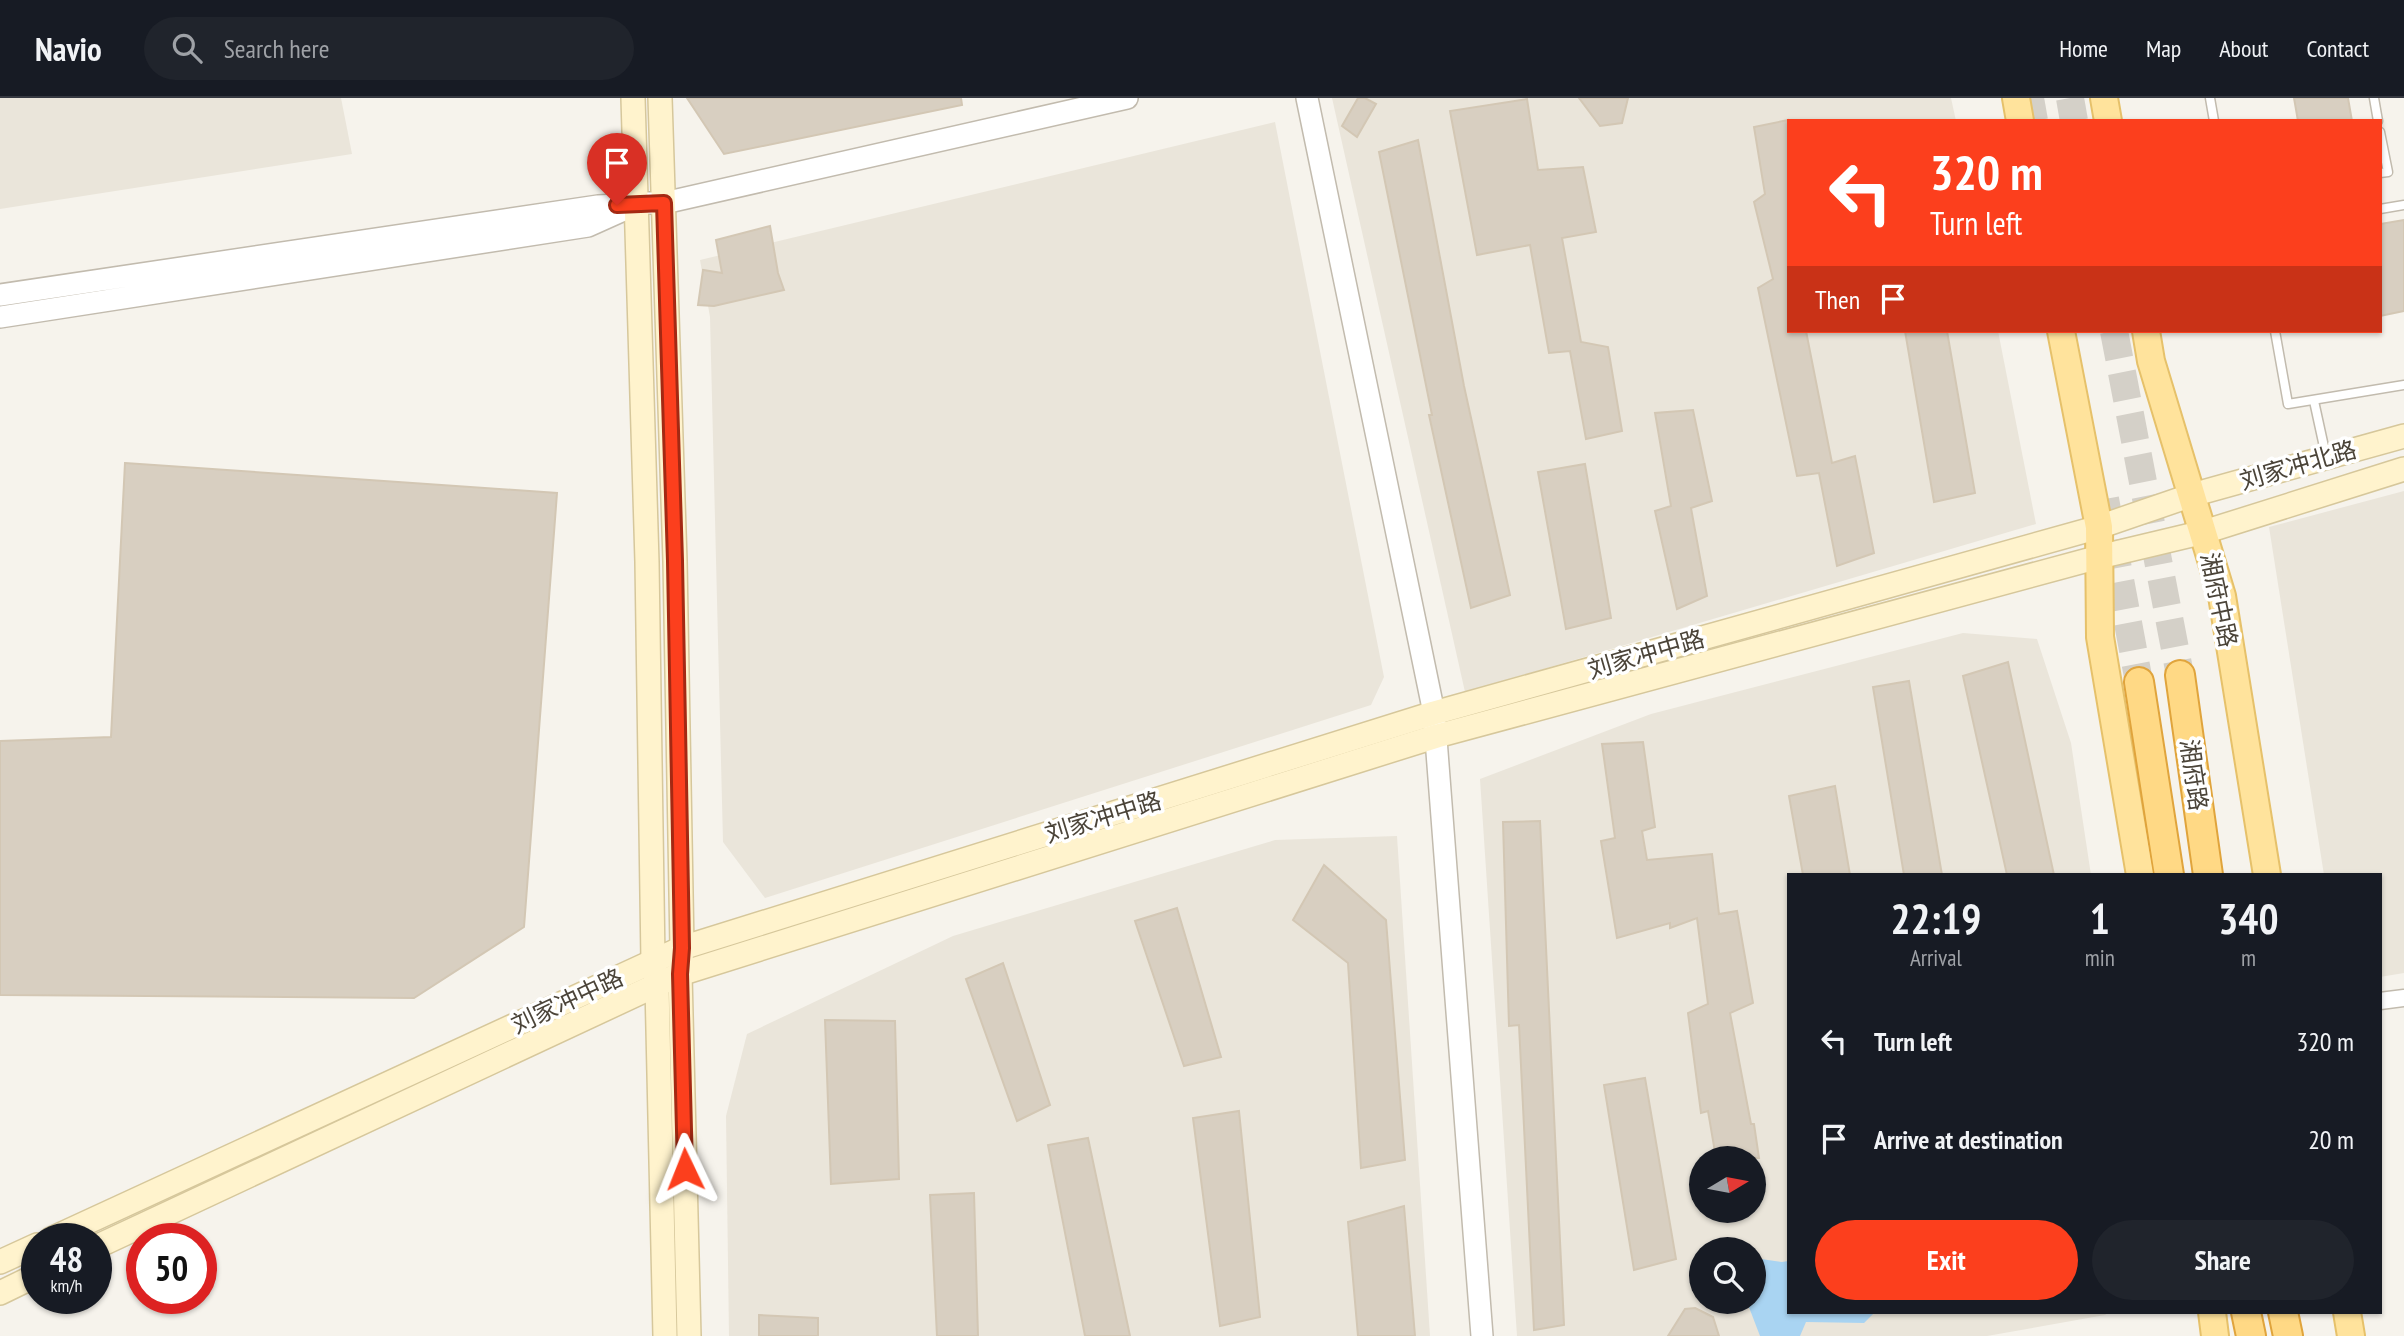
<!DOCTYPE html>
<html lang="en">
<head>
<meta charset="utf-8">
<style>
  body { margin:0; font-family:"PT Sans Narrow","Noto Sans SC",sans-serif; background:#20242c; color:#f1f3f6; height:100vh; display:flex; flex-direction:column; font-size:26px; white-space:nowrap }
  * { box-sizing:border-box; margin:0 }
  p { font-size:23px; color:#9ea1a6 }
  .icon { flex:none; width:38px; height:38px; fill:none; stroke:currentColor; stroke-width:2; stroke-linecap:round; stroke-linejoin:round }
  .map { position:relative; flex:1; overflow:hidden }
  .details { position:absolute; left:1787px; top:775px; width:595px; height:441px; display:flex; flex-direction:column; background:#171b24; border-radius:0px; box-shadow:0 2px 5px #0004 }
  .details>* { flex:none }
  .top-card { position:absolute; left:1787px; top:21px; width:595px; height:214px; border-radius:0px; box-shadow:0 2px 5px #0004; background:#fc3f1d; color:#fff; overflow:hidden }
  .needle { width:46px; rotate:80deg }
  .buttons { position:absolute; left:1689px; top:1048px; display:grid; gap:14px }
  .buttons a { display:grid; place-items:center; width:77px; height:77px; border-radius:50%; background:#171b24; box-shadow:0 2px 5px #0004; font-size:35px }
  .speed { position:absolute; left:21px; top:1125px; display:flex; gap:14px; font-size:35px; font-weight:700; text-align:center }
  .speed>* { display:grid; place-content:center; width:91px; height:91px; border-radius:50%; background:#171b24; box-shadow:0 2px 5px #0004; line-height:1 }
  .speed small { font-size:18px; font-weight:400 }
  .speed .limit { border:10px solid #d22; background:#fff; color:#111 }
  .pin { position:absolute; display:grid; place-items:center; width:60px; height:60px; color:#fff; margin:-72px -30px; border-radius:50% 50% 50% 0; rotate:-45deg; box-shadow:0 0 7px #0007 }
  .pin .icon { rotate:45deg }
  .me { position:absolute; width:77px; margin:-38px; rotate:358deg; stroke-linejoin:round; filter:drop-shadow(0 0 5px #0008) }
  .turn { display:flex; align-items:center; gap:24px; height:147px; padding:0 28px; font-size:32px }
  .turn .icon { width:91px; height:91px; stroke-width:2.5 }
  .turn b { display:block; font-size:49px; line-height:60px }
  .then { display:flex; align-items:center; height:66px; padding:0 28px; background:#0003; gap:14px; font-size:26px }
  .eta { display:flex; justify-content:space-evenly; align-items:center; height:119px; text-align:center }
  .eta b { font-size:42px; font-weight:700; line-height:49px }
  .action { display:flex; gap:14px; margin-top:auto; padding:14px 28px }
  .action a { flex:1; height:80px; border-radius:42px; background:#fc3f1d; color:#fff; font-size:28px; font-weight:700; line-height:80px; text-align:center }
  .action a+a { background:#20242c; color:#f1f3f6 }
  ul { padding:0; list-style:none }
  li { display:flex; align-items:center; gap:21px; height:98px; padding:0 28px }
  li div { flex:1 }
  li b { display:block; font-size:26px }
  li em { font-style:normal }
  header { display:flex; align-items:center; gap:42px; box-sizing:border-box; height:98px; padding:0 35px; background:#171b24; border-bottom:2px solid #363941 }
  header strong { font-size:33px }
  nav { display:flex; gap:38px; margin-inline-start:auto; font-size:24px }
  .search { width:490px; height:63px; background:#20242c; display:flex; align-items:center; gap:18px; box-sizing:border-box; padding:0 24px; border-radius:38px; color:#9ea1a6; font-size:26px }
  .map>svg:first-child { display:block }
  .residential { fill:#eae5da; fill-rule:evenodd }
  .water { fill:#a9d4f2 }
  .building { fill:#d8cfc1; stroke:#d3c7b4; stroke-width:2 }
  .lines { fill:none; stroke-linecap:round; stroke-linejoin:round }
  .trunk-tunnel { stroke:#d4d0c8; stroke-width:28; stroke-dasharray:28 14; stroke-linecap:butt }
  .service-casing { stroke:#c2bbae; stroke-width:11 }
  .minor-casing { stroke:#c2bbae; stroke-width:19 }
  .tertiary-casing { stroke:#c2bbae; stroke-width:24 }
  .secondary-casing { stroke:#d6c79b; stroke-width:26 }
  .primary-casing { stroke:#e6c16a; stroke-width:30 }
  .trunk-casing { stroke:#e0a43c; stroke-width:32 }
  .service { stroke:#fff; stroke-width:8 }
  .minor { stroke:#fff; stroke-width:16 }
  .tertiary { stroke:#fff; stroke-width:21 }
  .secondary { stroke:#fff3cd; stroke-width:23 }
  .primary { stroke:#ffe39c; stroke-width:26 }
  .trunk { stroke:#ffd985; stroke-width:28 }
  .route-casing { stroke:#a42913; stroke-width:18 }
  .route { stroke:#fc3f1d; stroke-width:12 }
  .labels { text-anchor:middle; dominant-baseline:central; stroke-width:7; stroke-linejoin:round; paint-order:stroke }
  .street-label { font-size:24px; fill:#4b4439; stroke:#fff }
</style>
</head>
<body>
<header>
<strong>Navio</strong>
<div class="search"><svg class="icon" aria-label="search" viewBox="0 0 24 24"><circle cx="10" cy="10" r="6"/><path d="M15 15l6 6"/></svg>Search here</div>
<nav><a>Home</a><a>Map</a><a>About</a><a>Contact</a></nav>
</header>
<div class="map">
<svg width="2404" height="1238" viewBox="0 0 2404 1238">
  <rect width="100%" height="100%" fill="#f6f3ec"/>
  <g class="residential">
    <polygon points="0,0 341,0 352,56 0,111"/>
    <polygon points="1332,0 1951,0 1956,23 1788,23 1788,233 1998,233 2036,426 1465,594"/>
    <polygon points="1275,24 1384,579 1371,607 765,800 723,744 710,219 700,162"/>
    <polygon points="2404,393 2404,875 2380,879 2380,777 2324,777 2269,429"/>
    <path d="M1963,535L2037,541L2071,645L2091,777H1788V1214L2108,1215L2105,1217L1987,1238H1517L1480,681L1651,616ZM1701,1060H1754V1113H1701ZM1701,1152H1754V1204H1701Z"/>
    <polygon points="1397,738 1430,1238 729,1238 726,1018 747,936 953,838 1275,742"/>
  </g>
  <polygon class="water" points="1761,1161 1782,1164 1788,1163 1788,1214 1874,1215 1864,1225 1806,1224 1800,1238 1760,1238 1747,1204 1754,1204 1754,1164"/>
  <g class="building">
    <polygon points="687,0 961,0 962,7 724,56"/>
    <polygon points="1358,0 1365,0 1376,6 1357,39 1342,28"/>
    <polygon points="1579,0 1628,0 1622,25 1600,28"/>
    <polygon points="2294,0 2348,0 2352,23 2298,23"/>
    <polygon points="1527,1 1538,72 1583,69 1596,134 1562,140 1581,244 1608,249 1622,333 1586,341 1570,253 1549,255 1530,147 1477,157 1450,13"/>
    <polygon points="1788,22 1788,233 1806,233 1832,365 1855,358 1874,455 1837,468 1819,375 1797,378 1758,190 1773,181 1754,104 1765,96 1754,29"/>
    <polygon points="1418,42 1464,288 1510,497 1471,510 1429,317 1432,317 1379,54"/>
    <polygon points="2404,122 2404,213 2380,218 2380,126"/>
    <polygon points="770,128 778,175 784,192 714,208 698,207 703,172 722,175 716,142"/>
    <polygon points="1905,233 1947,233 1975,395 1934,404"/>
    <polygon points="1693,312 1712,403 1691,410 1707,498 1677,511 1655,413 1671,408 1655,315"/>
    <polygon points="125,365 557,395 524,829 414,900 0,897 0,643 111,639"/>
    <polygon points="1585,366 1611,520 1566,531 1538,374"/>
    <polygon points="2008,564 2054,777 2007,777 1963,578"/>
    <polygon points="1909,583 1942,777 1904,777 1873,589"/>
    <polygon points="1643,644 1655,729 1642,733 1647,762 1712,756 1719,816 1737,813 1753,905 1730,915 1751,1026 1754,1026 1759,1060 1716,1060 1708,1013 1701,1015 1688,915 1708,906 1697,820 1670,830 1670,825 1617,840 1601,743 1615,740 1602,646"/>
    <polygon points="1835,688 1850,777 1803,777 1789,698"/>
    <polygon points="1540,723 1564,1227 1534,1232 1519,927 1509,928 1503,724"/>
    <polygon points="1324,767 1386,822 1405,1062 1361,1070 1348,865 1293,822"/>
    <polygon points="1177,810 1221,959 1184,968 1135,823"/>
    <polygon points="1003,865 1050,1007 1017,1023 966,881"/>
    <polygon points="825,922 895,923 899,1081 831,1086"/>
    <polygon points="1645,980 1676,1161 1634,1172 1604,987"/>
    <polygon points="1239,1013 1260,1219 1220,1228 1193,1020"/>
    <polygon points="1088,1040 1130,1238 1085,1238 1048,1047"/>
    <polygon points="974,1095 978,1238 937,1238 930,1097"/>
    <polygon points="1404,1108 1415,1238 1358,1238 1348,1124"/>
    <polygon points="1695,1210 1713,1219 1719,1238 1668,1238 1685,1211"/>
    <polygon points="759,1217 818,1220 818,1238 759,1238"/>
  </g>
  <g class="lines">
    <g class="trunk-tunnel">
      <polyline points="2030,0 2034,23"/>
      <polyline points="2070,0 2074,23"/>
      <polyline points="2114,233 2180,577"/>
      <polyline points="2105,401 2139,584"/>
    </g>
    <defs>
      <g id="service">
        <polyline points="2210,0 2214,23"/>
        <polyline points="2374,0 2378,23"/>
        <polyline points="2380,34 2388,74 2380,75"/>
        <polyline points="2380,111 2404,107"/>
        <polyline points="2275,233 2288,306 2404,287"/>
        <polyline points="2314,303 2326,358"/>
      </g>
      <polyline id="minor" points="2380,903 2404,900"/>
      <g id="tertiary">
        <polyline points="1307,0 1434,615 1482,1238"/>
        <polyline points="647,105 664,105 1127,0"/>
        <polyline points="0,197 598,108 637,106 588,128 0,219"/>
      </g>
      <g id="secondary">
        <polyline points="633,0 647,464 653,863 657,888 665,1238"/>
        <polyline points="660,0 675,463 682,850 680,876 689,1238"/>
        <polyline points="51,1141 682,850 1434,615 2099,429 2192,397 2404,338"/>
        <polyline points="96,1149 680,876 1437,638 2099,459 2204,434 2404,371"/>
        <polyline points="0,1164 37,1147"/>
        <polyline points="0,1195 37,1177"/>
      </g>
      <g id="primary">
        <polyline points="2016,0 2020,23"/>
        <polyline points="2104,0 2108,23"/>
        <polyline points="2061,233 2099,429 2100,539 2140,777"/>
        <polyline points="2146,233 2151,263 2222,498 2267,777"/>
        <polyline points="2212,1214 2215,1238"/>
        <polyline points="2347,1214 2351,1238"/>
      </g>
      <g id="trunk">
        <polyline points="2180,577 2208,777"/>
        <polyline points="2139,584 2169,777"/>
        <polyline points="2246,1214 2251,1238"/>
        <polyline points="2283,1214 2288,1238"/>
      </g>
    </defs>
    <use href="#service" class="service-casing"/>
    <use href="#minor" class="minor-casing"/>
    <use href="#tertiary" class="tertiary-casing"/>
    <use href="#secondary" class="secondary-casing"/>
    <use href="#primary" class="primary-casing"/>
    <use href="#trunk" class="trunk-casing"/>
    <use href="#service" class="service"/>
    <use href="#minor" class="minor"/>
    <use href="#tertiary" class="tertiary"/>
    <use href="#secondary" class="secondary"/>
    <use href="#primary" class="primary"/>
    <use href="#trunk" class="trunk"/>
  </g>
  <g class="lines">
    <defs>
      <polyline id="route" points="617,107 664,105 675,463 682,850 680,876 685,1071"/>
    </defs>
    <use href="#route" class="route-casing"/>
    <use href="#route" class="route"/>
  </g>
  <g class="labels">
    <g class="street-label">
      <text transform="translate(2298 367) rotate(-16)">刘家冲北路</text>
      <text transform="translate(2219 502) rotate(78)">湘府中路</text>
      <text transform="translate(1646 556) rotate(-16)">刘家冲中路</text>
      <text transform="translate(2194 677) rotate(82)">湘府路</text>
      <text transform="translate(1103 719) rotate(-17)">刘家冲中路</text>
      <text transform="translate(567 903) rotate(-25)">刘家冲中路</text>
    </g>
  </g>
</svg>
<div class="buttons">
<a><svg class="needle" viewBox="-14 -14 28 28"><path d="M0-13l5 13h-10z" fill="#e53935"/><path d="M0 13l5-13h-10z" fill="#9ea1a6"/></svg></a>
<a><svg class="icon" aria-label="search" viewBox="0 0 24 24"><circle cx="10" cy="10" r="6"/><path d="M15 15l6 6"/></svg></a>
</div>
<div class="speed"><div>48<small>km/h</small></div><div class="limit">50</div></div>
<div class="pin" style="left:617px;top:107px;background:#d93025"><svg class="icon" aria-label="arrive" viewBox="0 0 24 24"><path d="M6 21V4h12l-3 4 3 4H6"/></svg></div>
<svg class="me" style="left:685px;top:1071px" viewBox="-20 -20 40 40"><path d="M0-17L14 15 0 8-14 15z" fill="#fc3f1d" stroke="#fff" stroke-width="4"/></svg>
<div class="top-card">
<div class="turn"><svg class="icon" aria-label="left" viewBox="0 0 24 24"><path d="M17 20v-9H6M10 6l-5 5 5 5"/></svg><div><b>320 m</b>Turn left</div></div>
<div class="then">Then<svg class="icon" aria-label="arrive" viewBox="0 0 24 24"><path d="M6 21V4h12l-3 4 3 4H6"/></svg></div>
</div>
<section class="details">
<div class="eta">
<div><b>22:19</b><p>Arrival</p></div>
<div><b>1</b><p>min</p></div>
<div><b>340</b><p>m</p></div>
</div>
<ul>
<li><svg class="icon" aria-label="left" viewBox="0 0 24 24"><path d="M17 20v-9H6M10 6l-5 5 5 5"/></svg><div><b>Turn left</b></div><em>320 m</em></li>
<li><svg class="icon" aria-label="arrive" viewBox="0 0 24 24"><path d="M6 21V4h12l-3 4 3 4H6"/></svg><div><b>Arrive at destination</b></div><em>20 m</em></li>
</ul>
<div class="action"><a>Exit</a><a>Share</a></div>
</section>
</div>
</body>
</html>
